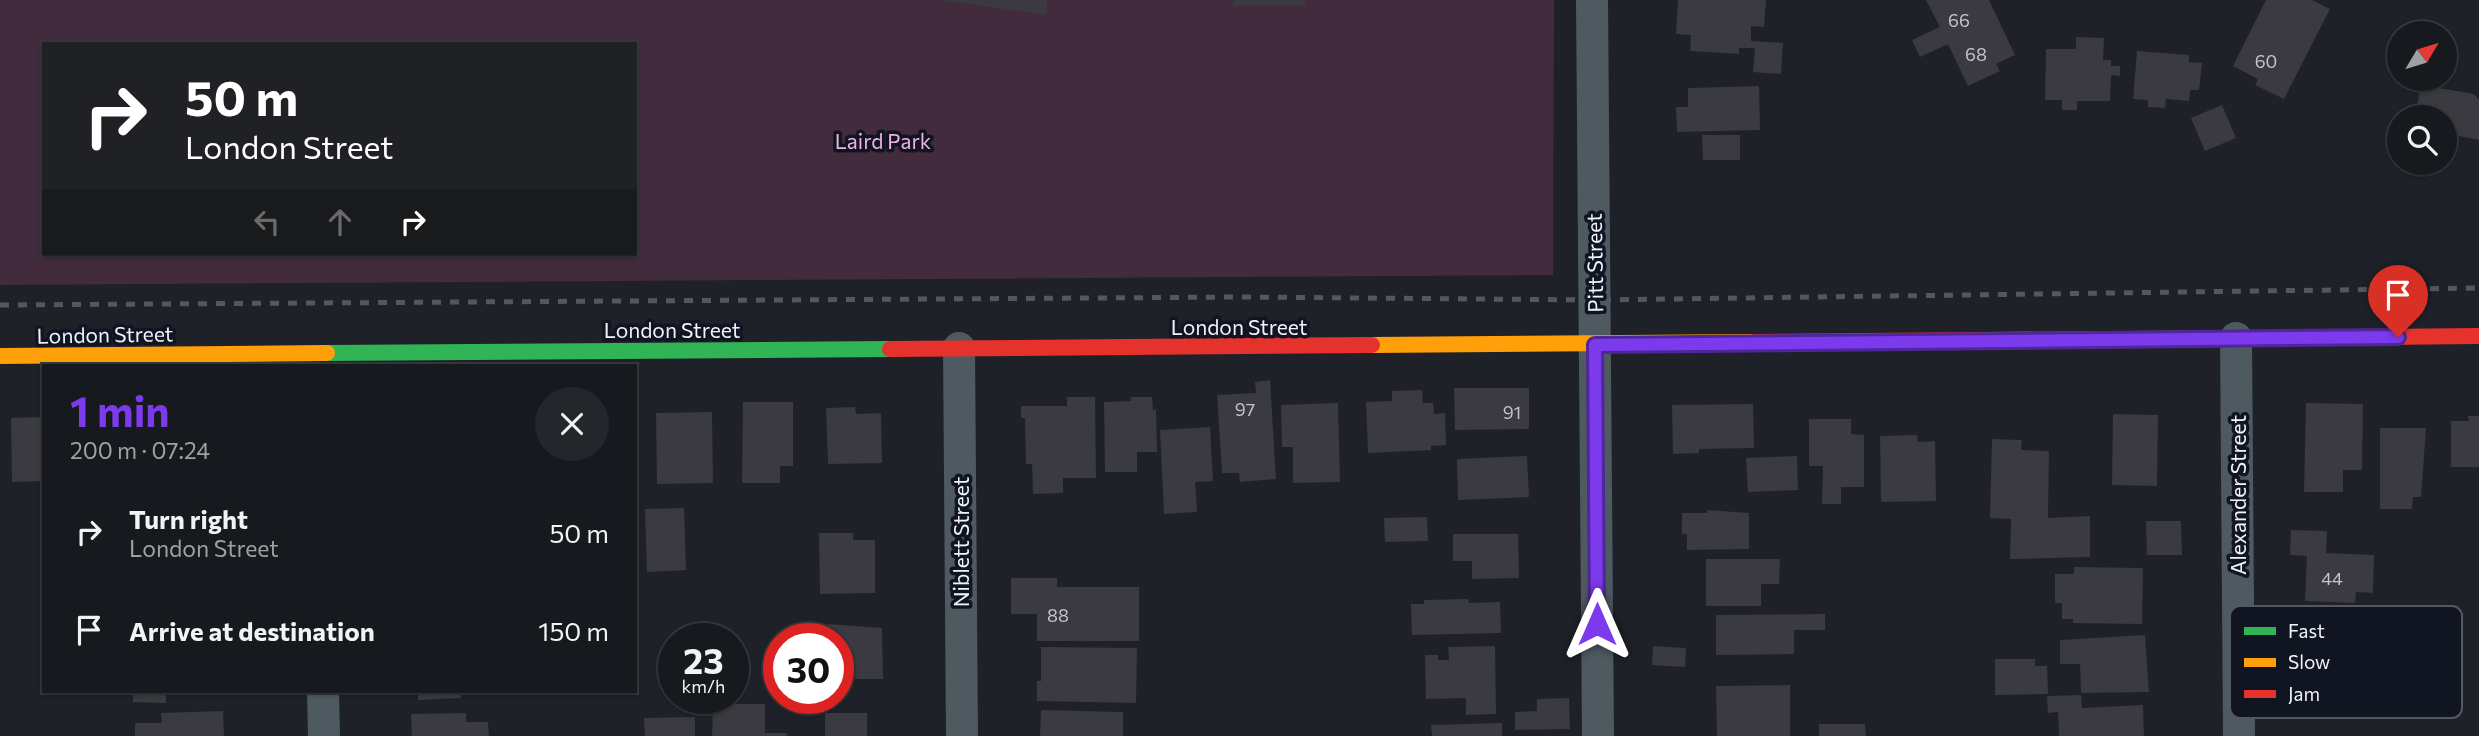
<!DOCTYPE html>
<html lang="en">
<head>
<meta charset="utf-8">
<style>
  body { margin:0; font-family:Commissioner,sans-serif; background:#23262b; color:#f1f3f6; height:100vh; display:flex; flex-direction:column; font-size:26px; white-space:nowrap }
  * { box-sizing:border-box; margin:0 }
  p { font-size:23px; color:#9ea0a4 }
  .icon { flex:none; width:38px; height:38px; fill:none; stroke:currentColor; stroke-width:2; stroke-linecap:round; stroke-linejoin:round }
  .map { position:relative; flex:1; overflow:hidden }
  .drawer { position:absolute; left:42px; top:364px; width:595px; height:329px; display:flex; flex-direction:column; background:#16191e; border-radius:0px; box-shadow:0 2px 5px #0004,0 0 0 2px #35383c }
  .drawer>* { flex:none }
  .top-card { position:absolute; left:42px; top:42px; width:595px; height:214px; border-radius:0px; box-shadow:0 2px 5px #0004,0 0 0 2px #35383c; background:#202124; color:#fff; overflow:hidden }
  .needle { width:46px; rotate:52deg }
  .tools { position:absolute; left:2387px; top:21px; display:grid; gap:14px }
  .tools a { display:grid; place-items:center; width:70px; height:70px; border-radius:50%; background:#16191e; box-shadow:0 2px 5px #0004,0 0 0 2px #35383c; font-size:35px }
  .speed { position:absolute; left:658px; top:623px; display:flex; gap:14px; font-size:35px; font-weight:700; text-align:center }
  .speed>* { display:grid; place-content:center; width:91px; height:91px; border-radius:50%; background:#16191e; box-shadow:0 2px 5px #0004,0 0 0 2px #35383c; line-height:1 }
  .speed small { font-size:18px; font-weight:400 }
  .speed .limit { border:10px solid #d22; background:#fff; color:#111 }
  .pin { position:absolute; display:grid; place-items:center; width:60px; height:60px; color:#fff; margin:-72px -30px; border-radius:50% 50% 50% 0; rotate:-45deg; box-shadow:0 0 7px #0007 }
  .pin .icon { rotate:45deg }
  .me { position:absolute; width:77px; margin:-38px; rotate:0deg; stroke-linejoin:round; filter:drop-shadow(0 0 5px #0008) }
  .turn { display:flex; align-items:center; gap:24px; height:147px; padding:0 28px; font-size:32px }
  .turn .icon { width:91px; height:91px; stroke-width:2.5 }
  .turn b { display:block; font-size:49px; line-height:60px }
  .lanes { display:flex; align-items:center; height:66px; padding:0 28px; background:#0003; justify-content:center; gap:35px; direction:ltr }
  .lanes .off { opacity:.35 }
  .round { display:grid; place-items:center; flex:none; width:74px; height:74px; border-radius:37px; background:#23262b }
  .headline { display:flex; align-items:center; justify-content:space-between; height:119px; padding:0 28px }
  h1 { font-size:42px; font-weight:700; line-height:52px; color:#7c3aed }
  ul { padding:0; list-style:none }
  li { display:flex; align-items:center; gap:21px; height:98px; padding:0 28px }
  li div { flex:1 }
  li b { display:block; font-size:26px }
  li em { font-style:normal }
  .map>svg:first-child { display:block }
  .green { fill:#412b3d; fill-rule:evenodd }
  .building { fill:#3a3a40 }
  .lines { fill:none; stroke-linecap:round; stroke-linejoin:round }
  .street { stroke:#4e5960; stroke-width:32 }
  .fast { stroke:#30b455; stroke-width:16 }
  .slow { stroke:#ff9f0a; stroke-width:16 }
  .jam { stroke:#e5322d; stroke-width:16 }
  .rail { stroke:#52585e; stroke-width:5; stroke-dasharray:9 9; stroke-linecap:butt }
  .route-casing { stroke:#51269a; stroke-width:18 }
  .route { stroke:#7c3aed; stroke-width:12 }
  .labels { text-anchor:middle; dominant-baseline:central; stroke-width:7; stroke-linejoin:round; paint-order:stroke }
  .number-label { font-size:18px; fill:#c2c5cd }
  .park-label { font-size:21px; fill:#f1b2e2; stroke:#111522 }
  .street-label { font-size:21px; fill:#eff3fc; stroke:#111522 }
  .key { fill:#111522; stroke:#545863; stroke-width:2 }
  .key-label { font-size:19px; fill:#eff3fc }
</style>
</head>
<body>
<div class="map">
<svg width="2479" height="736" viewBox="0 0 2479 736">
  <rect width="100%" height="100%" fill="#1e2128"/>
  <path class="green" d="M0,0H1554L1553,275L0,285ZM44,44H635V254H44Z"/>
  <g class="building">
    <polygon points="942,0 1047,0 1046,15"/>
    <polygon points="1234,0 1305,0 1305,5 1234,6"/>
    <polygon points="1678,0 1766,0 1764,27 1751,26 1751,41 1783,43 1781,74 1753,72 1755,48 1739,48 1739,54 1690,51 1691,35 1676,34"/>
    <polygon points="1926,0 1989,0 2015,55 1996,64 2000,71 1968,86 1948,44 1920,57 1912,40 1940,27"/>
    <polygon points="2266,0 2312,0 2330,9 2284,99 2255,85 2258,79 2233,66"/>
    <polygon points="2076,37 2104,38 2103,60 2111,60 2111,66 2120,66 2120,76 2111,75 2110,101 2077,101 2077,110 2062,110 2062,100 2045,100 2046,49 2076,49"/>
    <polygon points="2137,51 2189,55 2189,62 2202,63 2199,90 2190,90 2189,101 2166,99 2165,108 2148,107 2148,100 2133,99"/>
    <polygon points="2421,85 2474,94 2479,100 2479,140 2445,133 2445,117 2415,117"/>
    <polygon points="1759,86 1760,130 1677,132 1676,107 1688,107 1688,88"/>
    <polygon points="2222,105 2236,138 2205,151 2191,118"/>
    <polygon points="1702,135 1740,135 1740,160 1703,160"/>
    <polygon points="1270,380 1276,479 1240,482 1239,473 1222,473 1217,395 1256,393 1255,382"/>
    <polygon points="1454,388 1529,388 1529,429 1455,430"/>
    <polygon points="1422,390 1423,403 1433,403 1434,414 1445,413 1446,445 1431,446 1431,450 1368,453 1366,402 1392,401 1392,391"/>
    <polygon points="1067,397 1095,397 1096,478 1063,478 1063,493 1033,494 1032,464 1026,464 1025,418 1021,418 1021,406 1067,406"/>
    <polygon points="1131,397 1152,397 1153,410 1156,409 1157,452 1137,452 1137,472 1105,472 1104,402 1131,401"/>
    <polygon points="743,402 793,402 793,466 780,466 780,483 742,483"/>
    <polygon points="1338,403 1340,482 1293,483 1293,447 1282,447 1281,405"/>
    <polygon points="2306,403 2363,404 2362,470 2343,470 2343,492 2304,492"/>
    <polygon points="1753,404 1754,448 1699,449 1699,453 1673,454 1672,405"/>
    <polygon points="855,407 856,414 881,413 882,463 828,464 826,408"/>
    <polygon points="712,412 713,483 657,484 656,413"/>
    <polygon points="2113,414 2158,415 2157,486 2112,485"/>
    <polygon points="2468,416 2479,416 2479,467 2451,467 2451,421 2469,421"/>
    <polygon points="44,417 44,481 12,482 11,418"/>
    <polygon points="1809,419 1851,419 1851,434 1864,435 1864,487 1841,487 1841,504 1822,504 1823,466 1809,466"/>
    <polygon points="1210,427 1213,481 1195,482 1197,512 1164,514 1160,430"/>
    <polygon points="2380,428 2426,428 2421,497 2413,497 2412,509 2380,509"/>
    <polygon points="1917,435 1918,442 1935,441 1936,501 1881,502 1880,436"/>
    <polygon points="1992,439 2022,440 2021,450 2049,451 2048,518 2090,516 2090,557 2010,559 2011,519 1990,518"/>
    <polygon points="1527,456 1529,497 1458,500 1457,459"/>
    <polygon points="1797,456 1798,490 1748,492 1746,458"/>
    <polygon points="684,508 686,570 647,572 645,509"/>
    <polygon points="1707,510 1749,513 1749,549 1687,550 1687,534 1682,534 1682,513 1707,513"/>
    <polygon points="1427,517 1428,541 1385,542 1384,518"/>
    <polygon points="2146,521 2181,521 2182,555 2147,555"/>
    <polygon points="2291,530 2327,531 2326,553 2374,555 2373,593 2356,592 2355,603 2305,601 2307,556 2290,555"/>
    <polygon points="819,533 853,533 853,540 875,540 875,593 820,594"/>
    <polygon points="1453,534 1518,534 1519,578 1472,579 1472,561 1453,561"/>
    <polygon points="1706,559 1780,559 1779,584 1761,584 1761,606 1706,606"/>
    <polygon points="2074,567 2143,568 2142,624 2073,623 2073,619 2062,619 2062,603 2055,603 2055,574 2074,574"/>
    <polygon points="1011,578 1057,578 1057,587 1139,587 1139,641 1037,641 1037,614 1011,614"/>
    <polygon points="1468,599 1469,603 1500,602 1501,633 1412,635 1411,604 1424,604 1424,600"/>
    <polygon points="2323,606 2400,609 2399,636 2389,635 2389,641 2369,641 2369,660 2328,658 2329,633 2322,633"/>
    <polygon points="1825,614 1825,630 1794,630 1794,654 1716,655 1716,615"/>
    <polygon points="828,624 882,628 883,679 838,679 838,639 828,639"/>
    <polygon points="2145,635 2149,692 2081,693 2080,664 2060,664 2060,640"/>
    <polygon points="1495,646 1496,714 1466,715 1466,698 1426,699 1425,655 1438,655 1438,660 1449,660 1448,647"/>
    <polygon points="1653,646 1686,648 1685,667 1652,665"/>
    <polygon points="1041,647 1137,648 1136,703 1037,701 1037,681 1041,681"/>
    <polygon points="1995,659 2035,659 2035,666 2047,666 2048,694 1995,695"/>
    <polygon points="1790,685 1790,736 1717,736 1716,686"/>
    <polygon points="133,691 166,691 166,703 133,702"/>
    <polygon points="418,691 460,691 461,698 418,700"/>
    <polygon points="2081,695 2082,708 2143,705 2144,736 2059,736 2058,712 2048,713 2047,696"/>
    <polygon points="1569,698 1570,729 1515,730 1515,712 1537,711 1537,699"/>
    <polygon points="713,704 765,704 765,733 787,733 787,736 712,736"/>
    <polygon points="1041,710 1123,712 1123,736 1040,736"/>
    <polygon points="223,711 224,736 135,736 135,723 162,723 161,713"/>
    <polygon points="466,713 466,722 488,722 489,736 412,736 411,714"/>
    <rect x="825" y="713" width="42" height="23"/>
    <polygon points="695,717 695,736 645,736 644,718"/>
    <polygon points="1502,723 1502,736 1432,736 1431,725"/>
    <polygon points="1819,724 1865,724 1866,736 1819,736"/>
  </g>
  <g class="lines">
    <g class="street">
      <polyline points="1592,0 1598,736"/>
      <polyline points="2236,338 2239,736"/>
      <polyline points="959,348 962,736"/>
      <polyline points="323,691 324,736"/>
    </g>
    <g class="fast">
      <polyline points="1984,340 2380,337"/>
      <polyline points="327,353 890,349"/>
    </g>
    <g class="slow">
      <polyline points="1372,345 1755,342"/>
      <polyline points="0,356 327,353"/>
    </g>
    <g class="jam">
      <polyline points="2380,337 2479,336"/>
      <polyline points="1755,342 1984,340"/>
      <polyline points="890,349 1372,345"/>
    </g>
    <polyline class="rail" points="0,305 1243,297 1595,300 2479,288"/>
  </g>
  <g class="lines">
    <defs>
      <polyline id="route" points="1597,624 1595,345 2398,337"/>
    </defs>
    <use href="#route" class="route-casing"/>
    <use href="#route" class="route"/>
  </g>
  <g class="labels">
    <g class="number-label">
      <text x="1959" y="20">66</text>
      <text x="1976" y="54">68</text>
      <text x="2266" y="61">60</text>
      <text x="1245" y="409">97</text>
      <text x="1512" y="412">91</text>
      <text x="2332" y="578">44</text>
      <text x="1058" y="615">88</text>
    </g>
    <g class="park-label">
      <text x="883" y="140">Laird Park</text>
    </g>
    <g class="street-label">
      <text transform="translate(1594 263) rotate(-91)">Pitt Street</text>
      <text x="1239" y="326">London Street</text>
      <text x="672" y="329">London Street</text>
      <text transform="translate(105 334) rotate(-1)">London Street</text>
      <text transform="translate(2237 495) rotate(-90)">Alexander Street</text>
      <text transform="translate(960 542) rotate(-90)">Niblett Street</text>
    </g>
  </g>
  <rect x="2230" y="606" width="232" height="112" rx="10" class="key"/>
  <rect x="2244" y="627" width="32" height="8" fill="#30b455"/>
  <rect x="2244" y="658" width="32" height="9" fill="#ff9f0a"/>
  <rect x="2244" y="690" width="32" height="8" fill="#e5322d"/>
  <g class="key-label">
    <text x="2288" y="638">Fast</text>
    <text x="2288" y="669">Slow</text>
    <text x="2288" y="701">Jam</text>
  </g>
</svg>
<div class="tools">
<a><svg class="needle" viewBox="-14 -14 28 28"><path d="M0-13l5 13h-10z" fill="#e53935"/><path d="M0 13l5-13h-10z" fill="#9ea0a4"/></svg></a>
<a><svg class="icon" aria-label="search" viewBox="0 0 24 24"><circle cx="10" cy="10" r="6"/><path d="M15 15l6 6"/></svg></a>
</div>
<div class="speed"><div>23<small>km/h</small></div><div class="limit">30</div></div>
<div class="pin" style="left:2398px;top:337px;background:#d93025"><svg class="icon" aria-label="arrive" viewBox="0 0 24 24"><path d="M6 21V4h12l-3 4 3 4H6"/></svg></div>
<svg class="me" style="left:1597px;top:624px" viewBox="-20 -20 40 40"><path d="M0-17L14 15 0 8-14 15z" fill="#7c3aed" stroke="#fff" stroke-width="4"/></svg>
<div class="top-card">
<div class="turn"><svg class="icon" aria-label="right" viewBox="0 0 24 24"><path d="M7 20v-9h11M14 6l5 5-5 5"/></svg><div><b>50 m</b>London Street</div></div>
<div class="lanes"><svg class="icon off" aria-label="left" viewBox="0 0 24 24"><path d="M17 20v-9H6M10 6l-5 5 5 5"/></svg><svg class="icon off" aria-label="ahead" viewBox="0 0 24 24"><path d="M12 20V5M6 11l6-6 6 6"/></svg><svg class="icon" aria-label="right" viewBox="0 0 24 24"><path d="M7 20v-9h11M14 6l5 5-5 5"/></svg></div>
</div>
<section class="drawer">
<div class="headline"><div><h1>1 min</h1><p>200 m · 07:24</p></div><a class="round"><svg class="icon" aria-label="close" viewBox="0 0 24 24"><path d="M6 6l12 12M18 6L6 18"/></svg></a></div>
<ul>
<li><svg class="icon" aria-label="right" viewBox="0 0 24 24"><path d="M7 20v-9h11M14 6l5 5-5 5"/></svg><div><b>Turn right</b><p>London Street</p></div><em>50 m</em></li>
<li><svg class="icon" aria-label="arrive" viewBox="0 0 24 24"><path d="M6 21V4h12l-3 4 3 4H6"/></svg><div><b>Arrive at destination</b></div><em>150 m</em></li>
</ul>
</section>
</div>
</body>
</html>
